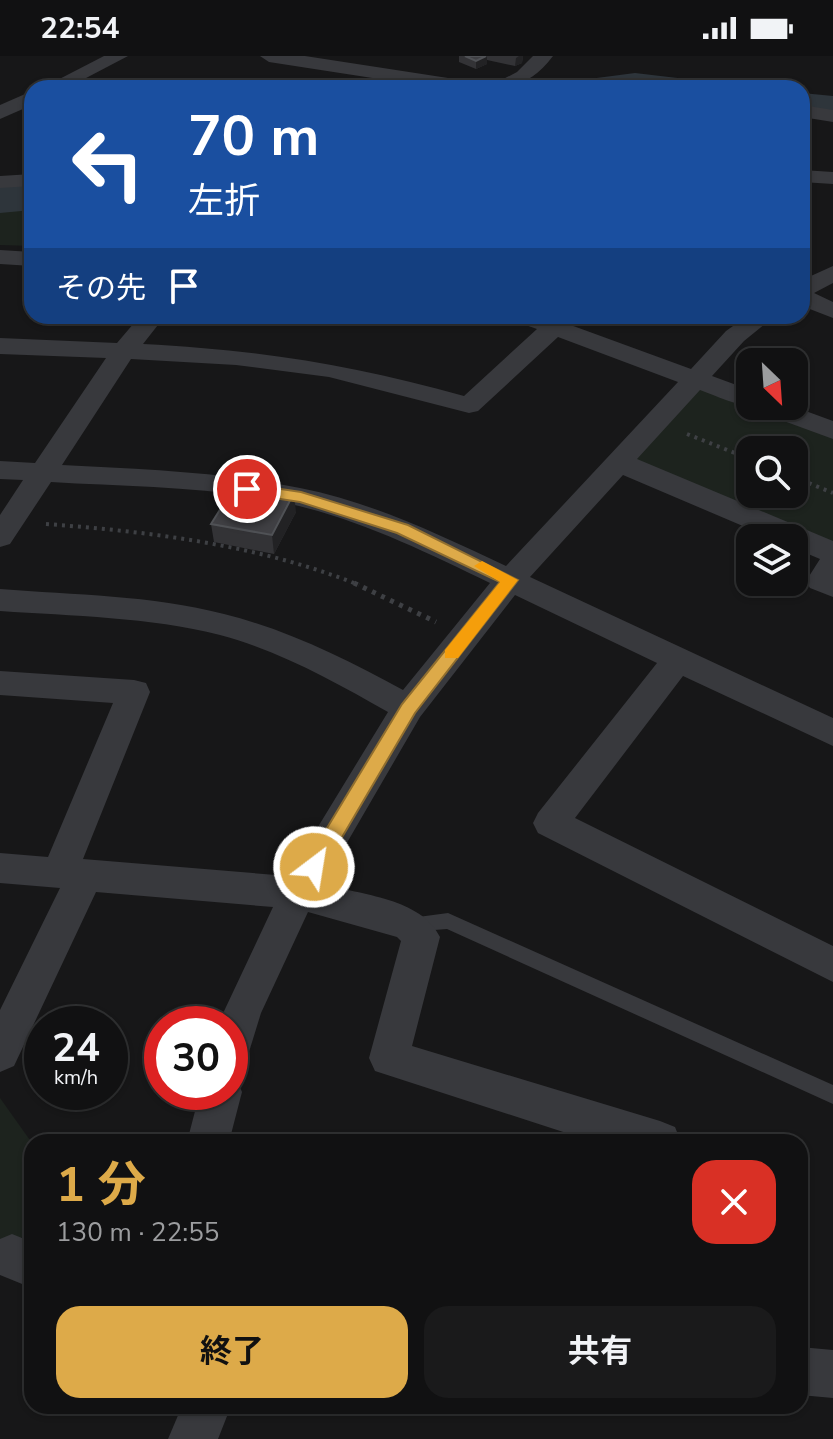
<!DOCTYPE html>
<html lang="ja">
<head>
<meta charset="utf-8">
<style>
  body { margin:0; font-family:"Nunito Sans","Noto Sans JP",sans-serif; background:#1a1a1b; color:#f1f3f6; height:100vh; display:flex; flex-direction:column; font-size:30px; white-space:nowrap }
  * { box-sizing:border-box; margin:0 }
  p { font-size:26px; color:#9c9d9f }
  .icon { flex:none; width:44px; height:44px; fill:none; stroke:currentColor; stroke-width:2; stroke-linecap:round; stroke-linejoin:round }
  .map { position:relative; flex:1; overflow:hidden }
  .sheet { position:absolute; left:24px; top:1078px; width:784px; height:280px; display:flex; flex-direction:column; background:#111112; border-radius:24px; box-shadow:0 2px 6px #0004,0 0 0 2px #303132 }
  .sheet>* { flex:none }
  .banner { position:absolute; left:24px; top:24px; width:786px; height:244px; border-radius:24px; box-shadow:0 2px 6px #0004,0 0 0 2px #303132; background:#1a4fa0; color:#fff; overflow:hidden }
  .needle { width:52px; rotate:155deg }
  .buttons { position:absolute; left:736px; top:292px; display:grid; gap:16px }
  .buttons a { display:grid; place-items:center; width:72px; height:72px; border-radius:16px; background:#111112; box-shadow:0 2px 6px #0004,0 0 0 2px #303132; font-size:40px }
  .speed { position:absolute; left:24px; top:950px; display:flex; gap:16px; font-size:40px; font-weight:700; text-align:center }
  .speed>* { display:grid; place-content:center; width:104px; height:104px; border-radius:50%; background:#111112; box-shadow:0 2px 6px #0004,0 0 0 2px #303132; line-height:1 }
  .speed small { font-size:20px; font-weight:400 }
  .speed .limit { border:12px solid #d22; background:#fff; color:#111 }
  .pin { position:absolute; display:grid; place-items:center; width:68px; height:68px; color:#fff; margin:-34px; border:4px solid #fff; border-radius:50%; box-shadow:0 2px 8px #0007 }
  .me { position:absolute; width:88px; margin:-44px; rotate:31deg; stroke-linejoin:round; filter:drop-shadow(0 0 6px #0008) }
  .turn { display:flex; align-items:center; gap:28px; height:168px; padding:0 32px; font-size:36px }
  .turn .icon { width:104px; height:104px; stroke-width:2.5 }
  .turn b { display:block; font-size:56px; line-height:68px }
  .then { display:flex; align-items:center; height:76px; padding:0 32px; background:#0003; gap:16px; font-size:30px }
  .round { display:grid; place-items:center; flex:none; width:84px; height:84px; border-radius:24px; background:#1a1a1b }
  .summary { display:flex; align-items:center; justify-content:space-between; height:136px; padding:0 32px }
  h1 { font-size:48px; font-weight:700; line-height:60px; color:#ddaa49 }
  .cta { display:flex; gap:16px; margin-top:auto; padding:16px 32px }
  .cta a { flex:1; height:92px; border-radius:24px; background:#ddaa49; color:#111; font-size:32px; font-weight:700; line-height:92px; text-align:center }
  .cta a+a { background:#1a1a1b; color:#f1f3f6 }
  .status { display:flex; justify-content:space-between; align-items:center; height:56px; padding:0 40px; background:#111112; direction:ltr }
  .status svg { height:22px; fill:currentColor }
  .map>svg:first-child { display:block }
  .green { fill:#1d231e; fill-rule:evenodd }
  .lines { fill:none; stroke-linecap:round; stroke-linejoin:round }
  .river { fill:#2e353b; fill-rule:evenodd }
  .path-far1 { stroke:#3e4044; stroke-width:4; stroke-dasharray:3 5; stroke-linecap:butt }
  .path { stroke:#3e4044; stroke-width:5; stroke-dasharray:4 6; stroke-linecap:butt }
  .lane { fill:#38393d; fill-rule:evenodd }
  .street { fill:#38393d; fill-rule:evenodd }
  .wall { fill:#333336 }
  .shaded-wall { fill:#222224 }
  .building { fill:#404044; stroke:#505256; stroke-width:2 }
  .route { fill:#ddaa49; stroke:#906e2f; stroke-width:2 }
  .slow { fill:#f59e0b }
</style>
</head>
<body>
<div class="status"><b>22:54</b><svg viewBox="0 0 49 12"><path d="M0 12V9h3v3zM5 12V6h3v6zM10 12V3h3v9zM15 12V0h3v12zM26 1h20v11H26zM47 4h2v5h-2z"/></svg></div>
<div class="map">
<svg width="833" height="1383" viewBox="0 0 833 1383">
  <rect width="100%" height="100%" fill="#171718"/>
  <g class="green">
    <polygon points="32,149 32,190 0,189 0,151"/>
    <path d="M698,327L750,347V350H759L833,378V494L627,405ZM750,394H794V438H750Z"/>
    <polygon points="0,1042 32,1087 32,1160 12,1201 0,1218"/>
  </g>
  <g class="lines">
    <g class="river">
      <polygon points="635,17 686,23 692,32 583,32 589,23"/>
      <polygon points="802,37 833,40 833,64 802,61"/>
      <polygon points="32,126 32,154 0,157 0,129"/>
    </g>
    <g class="path-far1">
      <polyline points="687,378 750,403"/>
      <polyline points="745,401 763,377"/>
      <polyline points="794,421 833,437"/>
      <path d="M46,468C153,476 259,489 359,529"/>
    </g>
    <polyline class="path" points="354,527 436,566"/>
    <polygon class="lane" points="448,857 833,1029 833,1048 447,873 409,876 403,873 400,868 403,863"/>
    <g class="street">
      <polygon points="104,0 128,0 67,32 42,32"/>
      <polygon points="260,0 305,0 474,26 484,32 437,32 269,6"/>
      <path d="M533,0H553C534,25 517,32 486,32L517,16Z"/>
      <polygon points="32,35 32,49 0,63 0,49"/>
      <polygon points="802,49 833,54 833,66 802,61"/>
      <polygon points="802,114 833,116 833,128 802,126"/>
      <polygon points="32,118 32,130 0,132 0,120"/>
      <polygon points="0,194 32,196 32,210 0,208"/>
      <polygon points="833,210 833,227 814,237 833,246 833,262 802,250 802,224"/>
      <path d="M140,260H165L143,288C260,294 351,309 464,340L537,273L514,265L511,260H546L691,313L726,275L747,260H775L744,285L712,320L750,334V350H754C736,350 717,340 700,334L637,403L833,485V541L810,532L806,525L820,503L794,492V482H771L623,419L530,521L833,662V690L683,620L575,762L833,890V926L538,777L533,767L538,757L657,607L515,539L420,661L323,828C361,839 421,842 440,881L412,990L660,1065L675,1071L681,1086H594L375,1015L369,1002L401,885L397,881L308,856L261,957L244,1012L230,1018V968H218L273,851L96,836L14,1010L0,1016V954L60,832L0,827V797L48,801L113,647L0,639V615L134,624L146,627L150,636L83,803L288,820L388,656C335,626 280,595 220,579C149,561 73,560 0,555V533C75,539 151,539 224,558C288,574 346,603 403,634L490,527C428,497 367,467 299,450C219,430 133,431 51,426L10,488L0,491V459L23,424L0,423V405L35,407L106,302L0,298V282L117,287ZM558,281L678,326L506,510C440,479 372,446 300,432C222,416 142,413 62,409L131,303L236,309L329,321L469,357L478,355Z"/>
      <polygon points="755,350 792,350 833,365 833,383 759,356"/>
      <polygon points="230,1020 236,1022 242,1036 229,1086 187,1086 200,1036 230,1036"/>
      <polygon points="12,1178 32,1186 32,1232 0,1219 0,1183"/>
      <polygon points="800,1291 833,1294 833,1342 800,1339"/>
      <polygon points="182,1350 231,1350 218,1383 168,1383"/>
    </g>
  </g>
  <g class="wall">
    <polygon points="459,0 523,0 522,7 515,10 487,4 487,8 476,13 459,6"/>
    <polygon points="296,456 274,498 214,486 211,468"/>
  </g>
  <g class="shaded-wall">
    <polygon points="486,0 487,0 487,8 476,13 476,5"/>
    <polygon points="519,0 523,0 522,7 515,10 516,2"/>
    <polygon points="294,437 296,456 274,498 272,479"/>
  </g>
  <g class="building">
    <polygon points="465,0 486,0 476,5"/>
    <polygon points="238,425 294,437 272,479 211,468"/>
  </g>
  <polygon class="route" points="247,428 301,436 408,469 518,524 415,657 321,817 307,817 304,811 307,805 402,648 500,526 397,477 300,446 241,437 239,433"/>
  <polygon class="slow" points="482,505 518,524 458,602 445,602 445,594 500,526 474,510"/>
</svg>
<div class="buttons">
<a><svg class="needle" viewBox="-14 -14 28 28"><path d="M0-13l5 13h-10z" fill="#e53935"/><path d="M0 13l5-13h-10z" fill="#9c9d9f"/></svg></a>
<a><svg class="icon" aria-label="search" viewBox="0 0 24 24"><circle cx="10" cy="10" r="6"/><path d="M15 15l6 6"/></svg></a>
<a><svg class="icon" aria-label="layers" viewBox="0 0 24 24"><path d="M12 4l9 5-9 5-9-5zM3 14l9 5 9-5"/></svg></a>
</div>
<div class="speed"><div>24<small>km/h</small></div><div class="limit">30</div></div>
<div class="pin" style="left:247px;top:433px;background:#d93025"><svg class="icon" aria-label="arrive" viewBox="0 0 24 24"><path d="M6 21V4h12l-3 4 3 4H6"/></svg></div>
<svg class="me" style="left:314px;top:811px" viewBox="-20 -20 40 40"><circle r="17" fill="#ddaa49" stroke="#fff" stroke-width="3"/><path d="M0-11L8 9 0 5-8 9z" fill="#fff"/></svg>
<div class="banner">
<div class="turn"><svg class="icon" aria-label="left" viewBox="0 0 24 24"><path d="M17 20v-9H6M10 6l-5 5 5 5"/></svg><div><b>70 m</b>左折</div></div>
<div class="then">その先<svg class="icon" aria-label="arrive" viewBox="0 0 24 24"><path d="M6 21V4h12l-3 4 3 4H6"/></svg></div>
</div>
<section class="sheet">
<div class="summary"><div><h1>1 分</h1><p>130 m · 22:55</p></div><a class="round" style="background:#d93025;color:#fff"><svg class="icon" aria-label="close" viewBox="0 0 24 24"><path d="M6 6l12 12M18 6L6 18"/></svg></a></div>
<div class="cta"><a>終了</a><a>共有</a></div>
</section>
</div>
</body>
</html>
